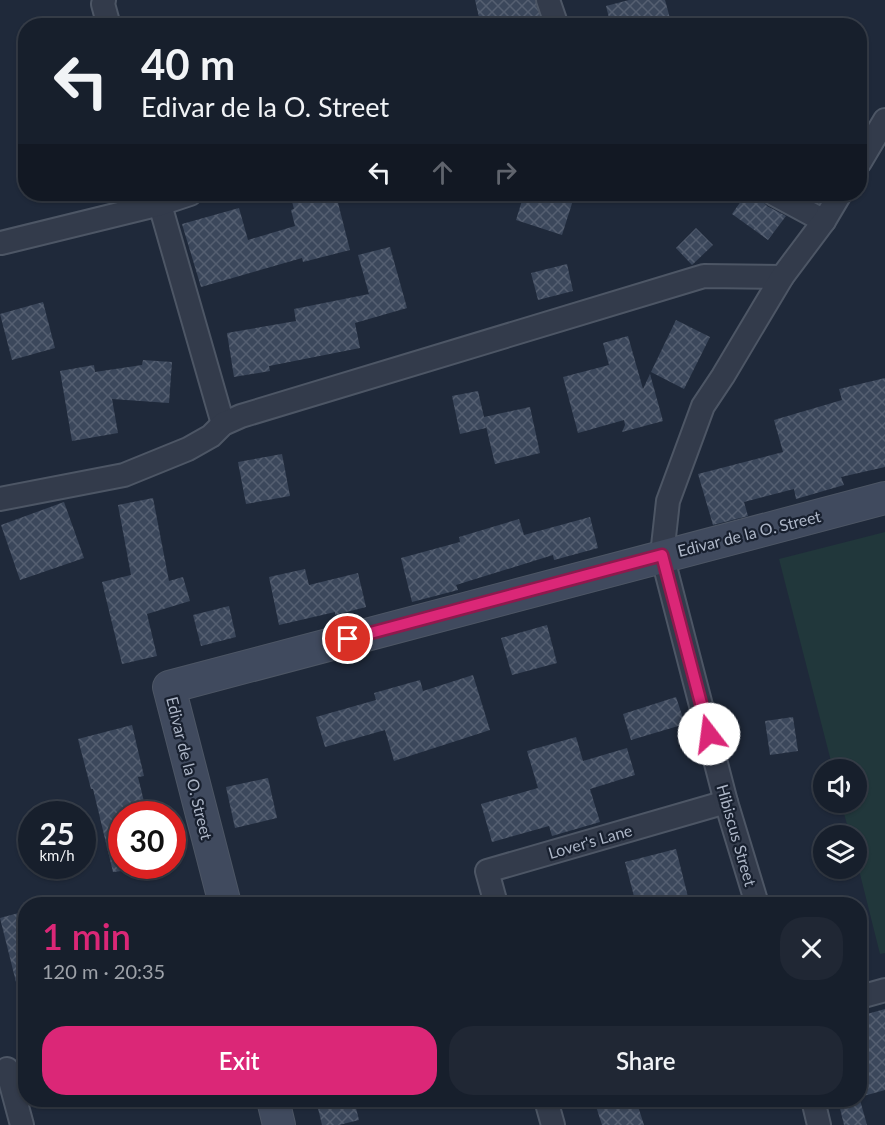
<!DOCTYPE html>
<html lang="en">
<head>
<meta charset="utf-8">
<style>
  body { margin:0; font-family:Lato,sans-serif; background:#202734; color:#f1f3f6; height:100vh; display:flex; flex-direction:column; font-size:22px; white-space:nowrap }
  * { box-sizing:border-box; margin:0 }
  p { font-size:20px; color:#9ea2a9 }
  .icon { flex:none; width:33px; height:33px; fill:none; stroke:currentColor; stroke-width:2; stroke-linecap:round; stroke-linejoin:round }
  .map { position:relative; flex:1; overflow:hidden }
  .side { position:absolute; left:18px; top:897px; width:849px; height:210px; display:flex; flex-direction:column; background:#171f2c; border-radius:24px; box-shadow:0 2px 4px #0004,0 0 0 2px #363d48 }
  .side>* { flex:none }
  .guide { position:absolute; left:18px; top:18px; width:849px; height:183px; border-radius:24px; box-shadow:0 2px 4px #0004,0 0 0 2px #363d48; background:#171f2c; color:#f1f3f6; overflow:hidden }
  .buttons { position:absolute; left:813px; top:759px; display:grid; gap:12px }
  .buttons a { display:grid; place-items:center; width:54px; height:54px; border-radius:50%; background:#171f2c; box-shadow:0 2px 4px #0004,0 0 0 2px #363d48; font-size:30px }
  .speed { position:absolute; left:18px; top:801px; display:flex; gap:12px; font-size:30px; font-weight:700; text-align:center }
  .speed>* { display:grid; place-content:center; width:78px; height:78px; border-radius:50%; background:#171f2c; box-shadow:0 2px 4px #0004,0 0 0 2px #363d48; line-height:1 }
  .speed small { font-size:15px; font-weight:400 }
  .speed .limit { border:9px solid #d22; background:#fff; color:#111 }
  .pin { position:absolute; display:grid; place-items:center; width:51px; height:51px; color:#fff; margin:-26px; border:3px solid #fff; border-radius:50%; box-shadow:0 2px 6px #0007 }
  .me { position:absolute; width:66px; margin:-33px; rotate:345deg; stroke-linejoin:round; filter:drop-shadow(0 0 4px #0008) }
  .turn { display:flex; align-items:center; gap:21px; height:126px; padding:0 24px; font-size:27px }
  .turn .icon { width:78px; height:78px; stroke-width:2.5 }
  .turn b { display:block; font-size:42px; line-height:51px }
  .lanes { display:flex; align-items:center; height:57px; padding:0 24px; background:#0003; justify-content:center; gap:30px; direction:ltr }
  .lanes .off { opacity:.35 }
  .round { display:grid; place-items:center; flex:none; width:63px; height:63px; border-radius:24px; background:#202734 }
  .summary { display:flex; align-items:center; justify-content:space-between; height:102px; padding:0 24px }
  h1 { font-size:36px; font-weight:600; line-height:45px; color:#db2777 }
  .primary-button { display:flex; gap:12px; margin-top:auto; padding:12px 24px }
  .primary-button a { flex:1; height:69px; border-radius:24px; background:#db2777; color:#fff; font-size:24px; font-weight:600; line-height:69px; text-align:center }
  .primary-button a+a { background:#202734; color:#f1f3f6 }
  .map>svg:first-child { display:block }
  .pitch { fill:#21373b }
  .building { fill:url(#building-cross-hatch) }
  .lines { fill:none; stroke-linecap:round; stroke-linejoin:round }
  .street-casing { stroke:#4d5665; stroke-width:26 }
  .secondary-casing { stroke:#4d5665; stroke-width:34 }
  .street { stroke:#333b4b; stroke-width:22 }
  .secondary { stroke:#404a5e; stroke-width:32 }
  .route-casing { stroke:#8e194d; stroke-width:15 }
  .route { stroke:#db2777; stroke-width:10 }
  .labels { text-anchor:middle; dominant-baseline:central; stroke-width:4.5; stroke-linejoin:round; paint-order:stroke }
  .street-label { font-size:16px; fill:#adb6c7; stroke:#18202f }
</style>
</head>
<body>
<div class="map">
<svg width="885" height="1125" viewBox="0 0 885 1125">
  <defs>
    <pattern id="building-cross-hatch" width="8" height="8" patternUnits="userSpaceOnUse" patternTransform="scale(1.5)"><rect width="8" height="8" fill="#3b475b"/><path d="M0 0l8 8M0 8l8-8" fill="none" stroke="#555f71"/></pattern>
  </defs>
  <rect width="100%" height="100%" fill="#1f293a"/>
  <polygon class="pitch" points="885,532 885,953 880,954 857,862 856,836 850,835 841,803 856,802 856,770 833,769 779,559"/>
  <g class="building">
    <polygon points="475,0 535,0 543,26 481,26"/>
    <polygon points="629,0 665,0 671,22 657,26 611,26 606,6"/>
    <polygon points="290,194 321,194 323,202 337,199 350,250 303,262 302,258 201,287 182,224 239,208 248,240 295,226 291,210 294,209"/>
    <polygon points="524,194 575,194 562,235 516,220"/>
    <polygon points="746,194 756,194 767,206 786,216 768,240 732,214"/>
    <polygon points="696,228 713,245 692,265 676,248"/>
    <polygon points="390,247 407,308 355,323 360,348 269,366 270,371 234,377 227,333 296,321 294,309 369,294 358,255"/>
    <polygon points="567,264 573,291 538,300 531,273"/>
    <polygon points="43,302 55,348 12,360 0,314"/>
    <polygon points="676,320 710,337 684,389 651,372"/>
    <polygon points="628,336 643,389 650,374 663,421 622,432 625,425 624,420 578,433 563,377 609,365 603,343"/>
    <polygon points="143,360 172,362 169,403 112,399 118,433 72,441 60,371 94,365 95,372 142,365"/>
    <polygon points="885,378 885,467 841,477 844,485 796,499 794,489 744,502 748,516 713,525 698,474 783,452 774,420 842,400 839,389"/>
    <polygon points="478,391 484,417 530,407 540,453 495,464 485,422 486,428 460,434 452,396"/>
    <polygon points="282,454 290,496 246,504 238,462"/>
    <polygon points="153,498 169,581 183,577 190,601 147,614 157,656 122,664 102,582 131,575 118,505"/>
    <polygon points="64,502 84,558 20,580 1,525"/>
    <polygon points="590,517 598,548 554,560 553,555 456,585 458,590 412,602 401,558 460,542 459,537 519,519 524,535"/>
    <polygon points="305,569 309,585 358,573 366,607 335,615 335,612 279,625 269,577"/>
    <polygon points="229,606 236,637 201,646 193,615"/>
    <polygon points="547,625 557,663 512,675 501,638"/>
    <polygon points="473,675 490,730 394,761 385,730 325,747 316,717 376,700 374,693 420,680 423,691"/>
    <polygon points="676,697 685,724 631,740 623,714"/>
    <polygon points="793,717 798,751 770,755 765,721"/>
    <polygon points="132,725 144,776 138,777 147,814 122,814 122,871 113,872 93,789 91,789 78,739"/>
    <polygon points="576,737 583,761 627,748 635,775 590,789 600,822 552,836 549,826 492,842 481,804 538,788 527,751"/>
    <polygon points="268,778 277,818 235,828 226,787"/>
    <polygon points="676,849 688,897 660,904 636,904 625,862"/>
    <polygon points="26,911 26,989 18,990 0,918"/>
    <polygon points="885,1009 885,1090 860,1097 860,1016"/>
    <polygon points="316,1100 354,1100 359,1120 339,1125 322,1125"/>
    <polygon points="594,1100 636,1100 644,1125 602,1125"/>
    <polygon points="838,1100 860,1100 867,1125 844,1125"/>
  </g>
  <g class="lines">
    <defs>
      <g id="street">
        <polyline points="104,0 103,4 109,26"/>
        <polyline points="548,0 557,26"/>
        <polyline points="860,162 885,120"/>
        <polyline points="157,194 223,424"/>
        <polyline points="774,194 824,221"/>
        <polyline points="1,243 160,204 190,194"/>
        <polyline points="0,499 124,475 188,449 211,436 223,424 241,416 704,276 782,277"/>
        <polyline points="496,904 487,871 726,802"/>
        <polyline points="757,904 726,802 662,555 668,501 703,406 723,376 782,277 824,221 840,194"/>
        <polyline points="860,997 885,990"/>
        <polyline points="7,1069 22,1125"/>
        <polyline points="546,1100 553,1125"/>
        <polyline points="813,1100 819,1125"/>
      </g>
      <g id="secondary">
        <polyline points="225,904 169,687 885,498"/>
        <polyline points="273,1100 279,1125"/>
      </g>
    </defs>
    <use href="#street" class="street-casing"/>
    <use href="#secondary" class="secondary-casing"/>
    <use href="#street" class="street"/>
    <use href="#secondary" class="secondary"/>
  </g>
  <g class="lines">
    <defs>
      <polyline id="route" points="348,639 662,555 709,734"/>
    </defs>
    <use href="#route" class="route-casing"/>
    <use href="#route" class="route"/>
  </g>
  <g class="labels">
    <g class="street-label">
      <text transform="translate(749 533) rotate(-14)">Edivar de la O. Street</text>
      <text transform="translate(190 768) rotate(76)">Edivar de la O. Street</text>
      <text transform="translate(737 835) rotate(74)">Hibiscus Street</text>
      <text transform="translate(590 841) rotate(-16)">Lover's Lane</text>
    </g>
  </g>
</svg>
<div class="buttons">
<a><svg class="icon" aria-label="sound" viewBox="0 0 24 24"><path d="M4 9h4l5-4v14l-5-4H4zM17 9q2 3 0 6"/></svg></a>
<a><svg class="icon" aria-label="layers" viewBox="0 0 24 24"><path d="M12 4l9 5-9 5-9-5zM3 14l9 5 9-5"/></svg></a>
</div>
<div class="speed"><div>25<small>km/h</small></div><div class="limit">30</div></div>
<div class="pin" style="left:348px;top:639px;background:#d93025"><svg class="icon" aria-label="arrive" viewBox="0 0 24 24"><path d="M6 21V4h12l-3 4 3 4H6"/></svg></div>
<svg class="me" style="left:709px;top:734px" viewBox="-20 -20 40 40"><circle r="19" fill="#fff"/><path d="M0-13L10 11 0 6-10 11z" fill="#db2777"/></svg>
<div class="guide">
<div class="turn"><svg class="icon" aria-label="left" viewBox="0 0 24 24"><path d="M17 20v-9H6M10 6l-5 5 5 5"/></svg><div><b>40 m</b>Edivar de la O. Street</div></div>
<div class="lanes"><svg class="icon" aria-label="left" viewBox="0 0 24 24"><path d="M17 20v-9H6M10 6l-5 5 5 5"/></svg><svg class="icon off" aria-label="ahead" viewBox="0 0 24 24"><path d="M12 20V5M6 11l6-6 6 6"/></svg><svg class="icon off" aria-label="right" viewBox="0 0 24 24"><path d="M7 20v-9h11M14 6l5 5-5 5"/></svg></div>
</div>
<section class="side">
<div class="summary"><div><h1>1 min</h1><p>120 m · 20:35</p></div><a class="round"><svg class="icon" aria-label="close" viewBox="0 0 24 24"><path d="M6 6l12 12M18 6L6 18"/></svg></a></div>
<div class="primary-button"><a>Exit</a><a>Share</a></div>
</section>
</div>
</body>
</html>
